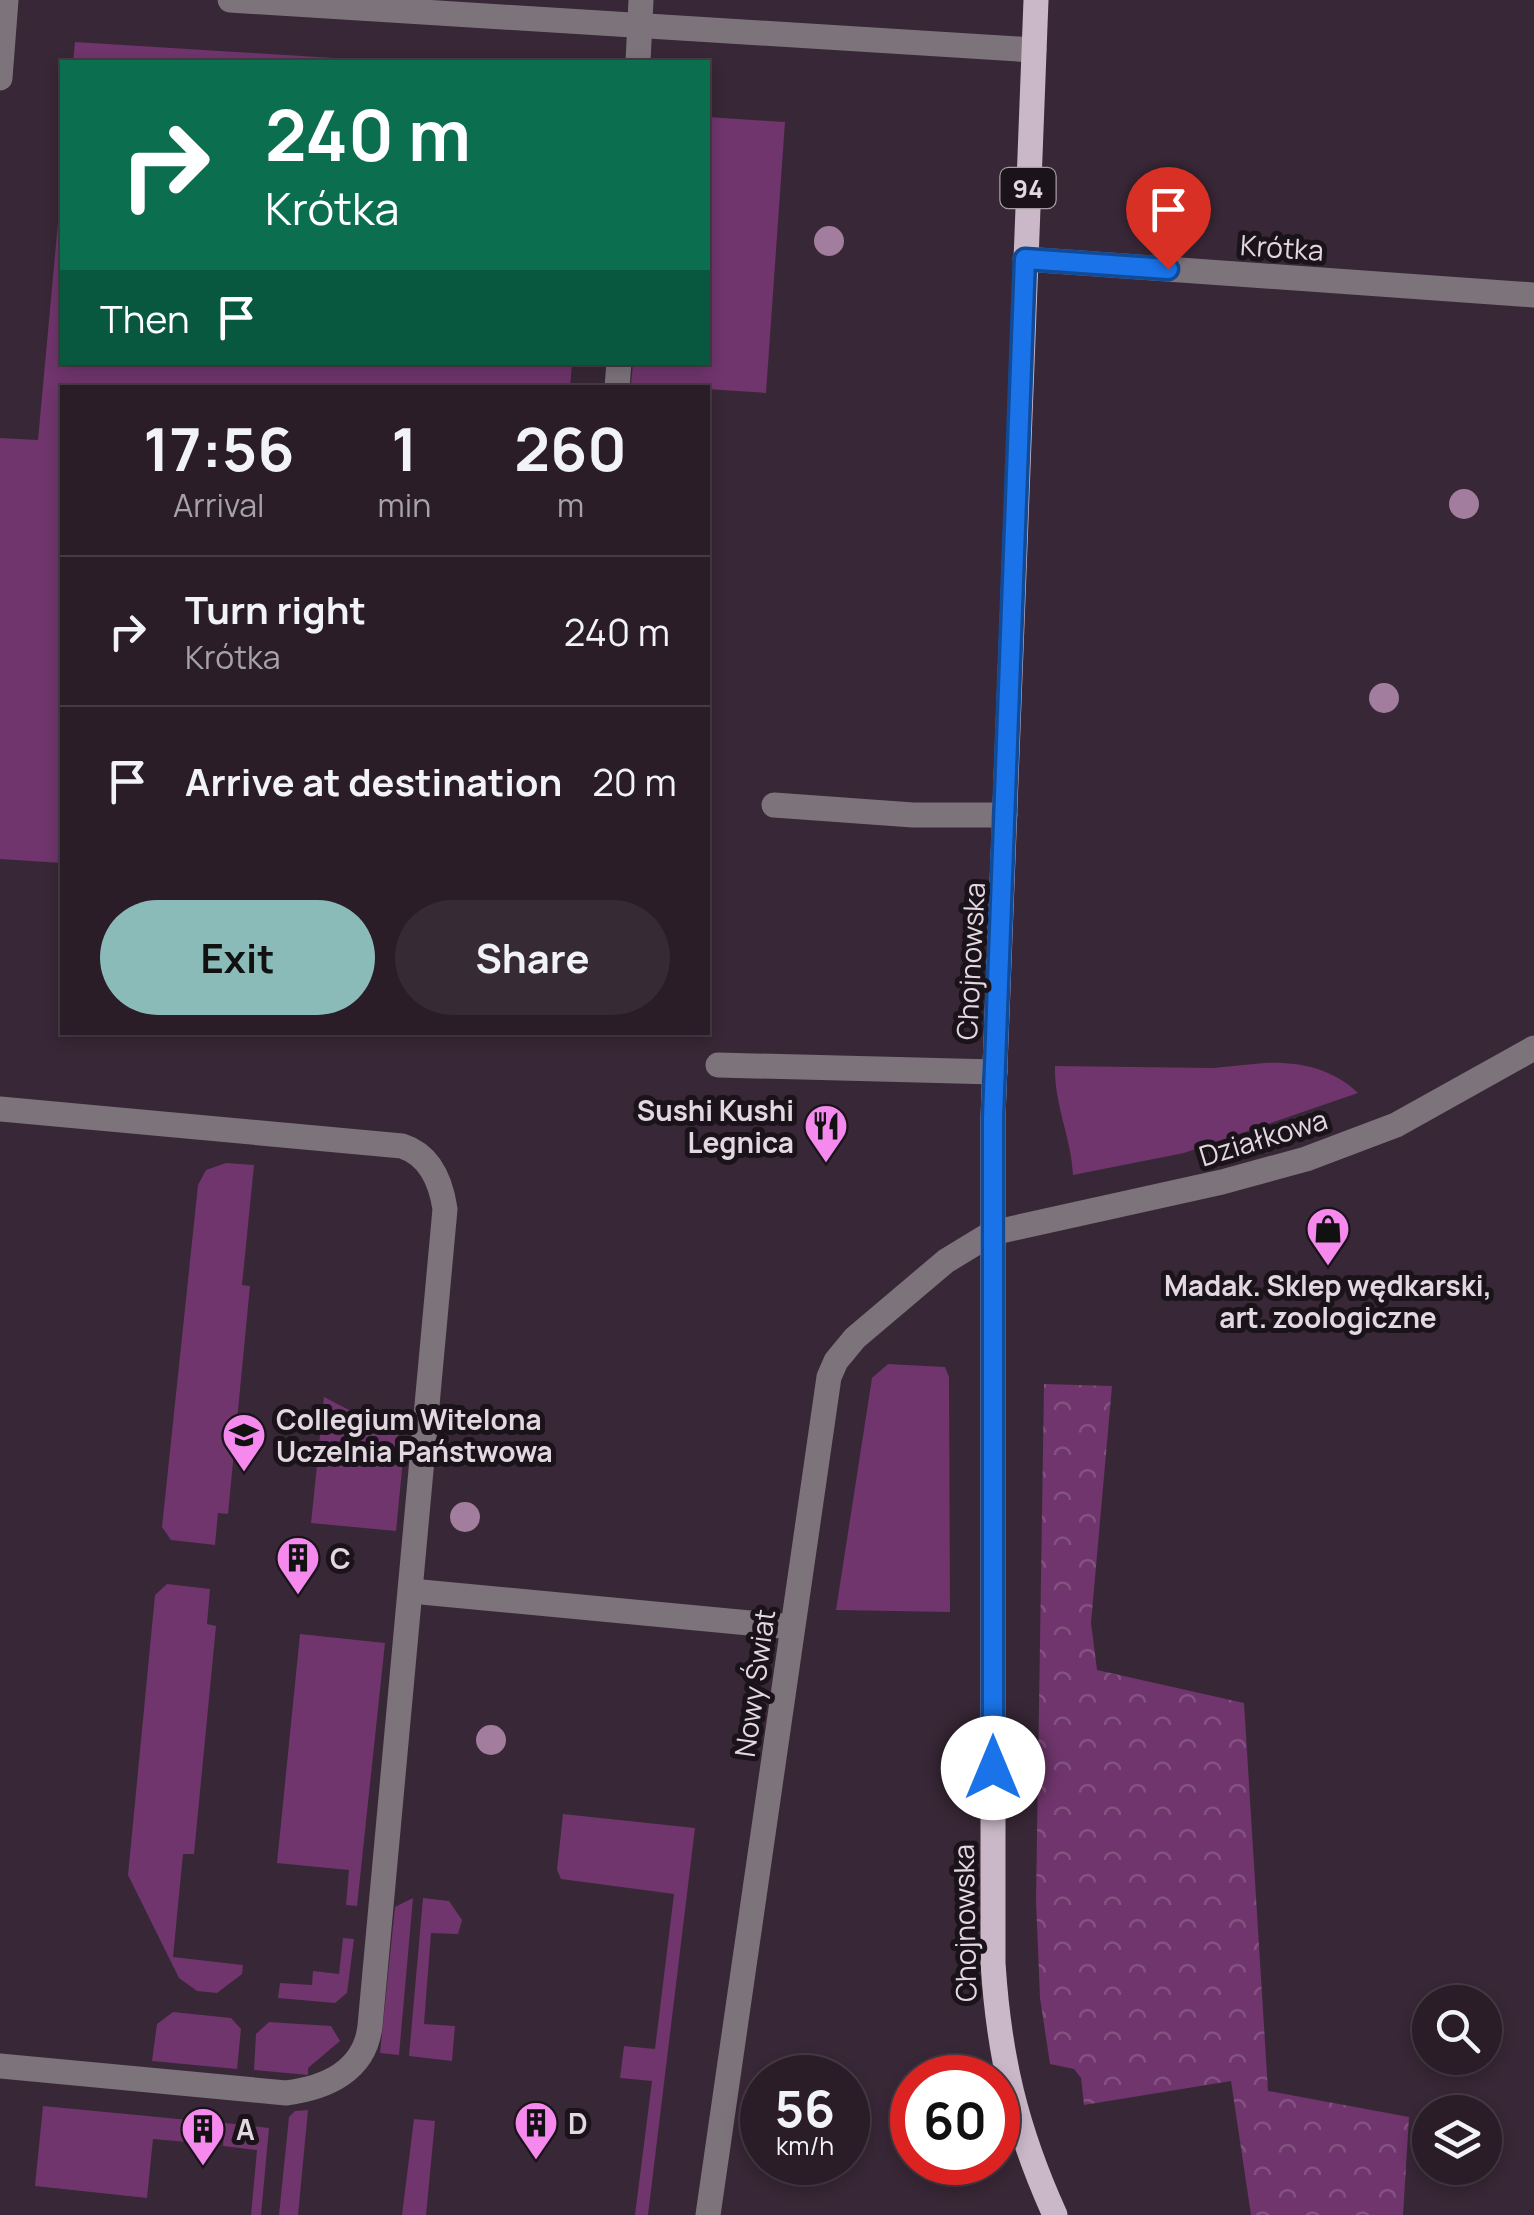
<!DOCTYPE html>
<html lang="en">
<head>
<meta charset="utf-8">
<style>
  body { margin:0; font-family:Manrope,sans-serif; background:#362a34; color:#f1f3f6; height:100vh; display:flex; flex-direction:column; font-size:38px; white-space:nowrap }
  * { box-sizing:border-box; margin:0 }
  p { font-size:32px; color:#a5a2a8 }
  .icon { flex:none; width:55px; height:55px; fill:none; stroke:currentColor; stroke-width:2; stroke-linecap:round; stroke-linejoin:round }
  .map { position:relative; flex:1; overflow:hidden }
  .side { position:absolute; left:60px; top:385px; width:650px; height:650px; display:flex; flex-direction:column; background:#2a1d28; border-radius:0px; box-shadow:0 5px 15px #0003,0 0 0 2px #463b45 }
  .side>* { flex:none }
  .guide { position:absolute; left:60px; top:60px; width:650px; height:305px; border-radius:0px; box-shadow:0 5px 15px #0003,0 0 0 2px #463b45; background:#0b6e4f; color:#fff; overflow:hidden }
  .controls { position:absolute; left:1412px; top:1985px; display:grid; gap:20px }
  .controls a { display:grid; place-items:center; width:90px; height:90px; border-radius:50%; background:#2a1d28; box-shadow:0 5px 15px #0003,0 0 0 2px #463b45; font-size:50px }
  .speed { position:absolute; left:740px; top:2055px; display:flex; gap:20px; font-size:50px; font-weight:700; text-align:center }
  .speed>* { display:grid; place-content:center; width:130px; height:130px; border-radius:50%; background:#2a1d28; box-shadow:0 5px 15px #0003,0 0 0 2px #463b45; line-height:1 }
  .speed small { font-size:25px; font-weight:400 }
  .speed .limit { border:15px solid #d22; background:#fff; color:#111 }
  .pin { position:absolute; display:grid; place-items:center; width:85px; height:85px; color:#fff; margin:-102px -42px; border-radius:50% 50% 50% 0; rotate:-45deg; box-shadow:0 0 10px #0007 }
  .pin .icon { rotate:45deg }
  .me { position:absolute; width:110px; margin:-55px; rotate:0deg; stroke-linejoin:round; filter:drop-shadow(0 0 8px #0008) }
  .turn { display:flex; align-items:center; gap:35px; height:210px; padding:0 40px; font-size:45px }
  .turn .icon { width:130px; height:130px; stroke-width:2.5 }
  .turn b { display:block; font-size:70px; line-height:85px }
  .then { display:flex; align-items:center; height:95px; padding:0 40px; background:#0003; gap:20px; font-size:38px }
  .eta { display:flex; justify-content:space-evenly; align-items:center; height:170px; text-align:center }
  .eta b { font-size:60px; font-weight:700; line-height:70px }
  .button { display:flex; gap:20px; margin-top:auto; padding:20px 40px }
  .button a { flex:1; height:115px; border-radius:60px; background:#8bbbb9; color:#111; font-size:40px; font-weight:700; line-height:115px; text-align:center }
  .button a+a { background:#362a34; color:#f1f3f6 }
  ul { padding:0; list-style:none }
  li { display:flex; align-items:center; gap:30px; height:150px; padding:0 40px; border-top:2px solid #463b45 }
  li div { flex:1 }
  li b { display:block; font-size:38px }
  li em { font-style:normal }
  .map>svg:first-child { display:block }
  .grass { fill:#6f356c }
  .park { fill:url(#park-crowns) }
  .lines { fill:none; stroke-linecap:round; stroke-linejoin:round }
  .minor { stroke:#7c737b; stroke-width:25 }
  .major { stroke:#cab8c8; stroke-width:25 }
  .tree { fill:#a37d9e }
  .route-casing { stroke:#114b97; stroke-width:25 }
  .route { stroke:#1a73e8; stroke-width:18 }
  .labels { text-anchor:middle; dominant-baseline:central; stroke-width:10; stroke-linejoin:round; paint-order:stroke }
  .shield { fill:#1a1319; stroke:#a79da5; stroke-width:2.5 }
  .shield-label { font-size:25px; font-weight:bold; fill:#e3d8e1 }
  .street-label { font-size:28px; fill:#e3d8e1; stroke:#1a1319 }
  .poi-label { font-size:28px; font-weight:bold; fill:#e3d8e1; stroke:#1a1319; text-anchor:start }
</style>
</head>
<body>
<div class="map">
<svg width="1534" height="2215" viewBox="0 0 1534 2215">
  <defs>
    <pattern id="park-crowns" width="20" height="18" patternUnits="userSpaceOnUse" patternTransform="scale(2.5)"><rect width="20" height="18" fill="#6f356c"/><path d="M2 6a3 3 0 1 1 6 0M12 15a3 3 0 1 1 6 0" fill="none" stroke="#835281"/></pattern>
  </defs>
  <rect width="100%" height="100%" fill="#382736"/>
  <g class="grass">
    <polygon points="75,42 398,62 73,62"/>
    <polygon points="708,117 785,122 766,393 631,384 633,363 708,362"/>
    <polygon points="62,179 62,362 572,363 570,388 62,388 62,863 0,859 0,438 38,440"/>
    <path d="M1264,1063C1297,1061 1333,1068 1358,1093L1184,1153L1073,1175C1071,1136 1054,1105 1055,1066L1213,1068Z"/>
    <polygon points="226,1163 254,1165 242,1285 250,1286 228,1514 218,1513 215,1545 171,1540 162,1527 198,1185 206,1170"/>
    <polygon points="888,1364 945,1367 949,1377 950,1612 836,1610 872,1378"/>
    <polygon points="324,1397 405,1439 396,1531 311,1523"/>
    <polygon points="167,1584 210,1589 207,1624 216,1626 194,1854 183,1854 173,1957 243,1965 242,1974 217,1993 197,1991 179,1978 128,1875 155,1595"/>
    <polygon points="300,1634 385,1643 357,1906 346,1905 349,1870 277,1863"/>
    <polygon points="563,1814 695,1828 648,2215 635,2215 652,2081 620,2078 624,2046 655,2049 674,1894 561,1879 557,1870"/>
    <polygon points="413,1898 399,2055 380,2053 395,1907"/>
    <polygon points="423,1898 449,1901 462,1920 458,1934 431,1933 424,2024 455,2026 452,2061 409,2056"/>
    <polygon points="343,1938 354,1939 347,1993 335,2003 278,1998 280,1983 312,1985 313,1971 339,1974"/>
    <polygon points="173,2012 231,2018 241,2029 237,2069 152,2061 157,2024"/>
    <polygon points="269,2022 331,2026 340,2041 308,2068 308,2075 254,2070 256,2034"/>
    <polygon points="43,2106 189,2120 187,2142 153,2139 147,2198 35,2186"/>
    <polygon points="308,2110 298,2215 279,2215 289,2117 295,2111"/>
    <polygon points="414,2119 435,2121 426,2215 402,2215"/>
    <polygon points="225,2123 269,2128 261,2215 251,2215 257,2150 223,2146"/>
  </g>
  <polygon class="park" points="1044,1384 1112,1386 1091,1623 1097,1670 1244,1703 1268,2091 1409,2117 1403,2215 1251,2215 1231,2081 1084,2105 1081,2078 1074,2069 1050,2064 1040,1998 1036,1901"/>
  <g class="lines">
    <g class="minor">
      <polyline points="230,0 1034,50"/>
      <polyline points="638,62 641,0"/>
      <polyline points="0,78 6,0"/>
      <polyline points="1025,259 1534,295"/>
      <polyline points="617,388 619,362"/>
      <polyline points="774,805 913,815 1005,815"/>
      <polyline points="718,1065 995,1072"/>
      <path d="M0,1109L402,1146C430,1155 441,1182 445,1209L370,2026C365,2071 326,2088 286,2093L0,2066"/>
      <polyline points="411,1591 792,1627"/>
      <polyline points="708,2215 829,1377 836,1361 855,1338 946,1261 992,1233 1222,1182 1306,1159 1396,1125 1534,1048"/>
    </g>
    <path class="major" d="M1036,0L993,1118V1963C999,2057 1016,2129 1055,2215"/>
  </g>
  <g class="tree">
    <circle cx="829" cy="241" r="15"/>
    <circle cx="1464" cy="504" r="15"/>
    <circle cx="1384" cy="698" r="15"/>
    <circle cx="465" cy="1517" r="15"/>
    <circle cx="491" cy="1740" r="15"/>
  </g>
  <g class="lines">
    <defs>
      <polyline id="route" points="993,1768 993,1118 1025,259 1168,269"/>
    </defs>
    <use href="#route" class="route-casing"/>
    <use href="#route" class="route"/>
  </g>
  <defs>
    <symbol id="restaurant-pin" viewBox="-11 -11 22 30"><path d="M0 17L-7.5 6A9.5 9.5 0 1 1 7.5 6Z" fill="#f589ee" stroke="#1a1319"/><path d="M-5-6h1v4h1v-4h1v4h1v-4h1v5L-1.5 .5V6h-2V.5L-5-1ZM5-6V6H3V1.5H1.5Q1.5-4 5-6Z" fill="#111"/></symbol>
    <symbol id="shop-pin" viewBox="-11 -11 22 30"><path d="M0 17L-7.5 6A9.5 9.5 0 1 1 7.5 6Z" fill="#f589ee" stroke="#1a1319"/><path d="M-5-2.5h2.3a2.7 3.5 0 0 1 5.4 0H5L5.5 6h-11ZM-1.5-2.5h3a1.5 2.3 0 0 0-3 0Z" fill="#111"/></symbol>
    <symbol id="university-pin" viewBox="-11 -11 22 30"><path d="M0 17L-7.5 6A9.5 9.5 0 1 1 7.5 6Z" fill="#f589ee" stroke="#1a1319"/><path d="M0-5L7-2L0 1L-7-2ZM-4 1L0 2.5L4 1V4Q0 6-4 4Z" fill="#111"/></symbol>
    <symbol id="building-pin" viewBox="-11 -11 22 30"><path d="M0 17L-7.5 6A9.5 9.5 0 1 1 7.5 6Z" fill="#f589ee" stroke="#1a1319"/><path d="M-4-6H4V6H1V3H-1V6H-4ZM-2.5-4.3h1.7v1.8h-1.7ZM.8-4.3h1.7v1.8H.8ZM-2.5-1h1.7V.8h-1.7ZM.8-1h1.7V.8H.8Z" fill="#111"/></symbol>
  </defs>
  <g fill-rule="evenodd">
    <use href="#restaurant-pin" x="801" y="1101" width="50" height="68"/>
    <use href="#shop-pin" x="1303" y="1204" width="50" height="68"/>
    <use href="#university-pin" x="219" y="1410" width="50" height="68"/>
    <use href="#building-pin" x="273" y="1533" width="50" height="68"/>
    <use href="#building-pin" x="511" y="2098" width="50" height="68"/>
    <use href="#building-pin" x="178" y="2104" width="50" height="68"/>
  </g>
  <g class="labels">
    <rect class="shield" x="1000.5" y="168" width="55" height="40" rx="8"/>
    <g class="shield-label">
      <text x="1028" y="188">94</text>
    </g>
    <g class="street-label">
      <text transform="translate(1282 247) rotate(4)">Krótka</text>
      <text transform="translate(970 961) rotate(-87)">Chojnowska</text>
      <text transform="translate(1263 1137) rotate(-17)">Działkowa</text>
      <text transform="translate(754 1683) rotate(-82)">Nowy Świat</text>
      <text transform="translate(964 1923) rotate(-91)">Chojnowska</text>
    </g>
    <g class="poi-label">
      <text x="794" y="1110" text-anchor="end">Sushi Kushi<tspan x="794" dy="32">Legnica</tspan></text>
      <text x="1328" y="1285" text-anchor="middle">Madak. Sklep wędkarski,<tspan x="1328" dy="32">art. zoologiczne</tspan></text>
      <text x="276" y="1419">Collegium Witelona<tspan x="276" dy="32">Uczelnia Państwowa</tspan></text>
      <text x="330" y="1558">C</text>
      <text x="568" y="2123">D</text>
      <text x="236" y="2129">A</text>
    </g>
  </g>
</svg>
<div class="controls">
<a><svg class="icon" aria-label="search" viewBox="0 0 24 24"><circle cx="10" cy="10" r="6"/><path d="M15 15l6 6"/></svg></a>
<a><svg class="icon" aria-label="layers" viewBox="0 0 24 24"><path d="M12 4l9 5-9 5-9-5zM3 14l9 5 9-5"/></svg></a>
</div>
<div class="speed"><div>56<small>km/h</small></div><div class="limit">60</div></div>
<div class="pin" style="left:1168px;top:269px;background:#d93025"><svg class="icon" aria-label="arrive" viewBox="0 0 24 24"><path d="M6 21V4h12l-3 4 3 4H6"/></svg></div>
<svg class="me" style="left:993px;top:1768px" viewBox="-20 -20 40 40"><circle r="19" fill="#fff"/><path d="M0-13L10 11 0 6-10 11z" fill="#1a73e8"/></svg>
<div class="guide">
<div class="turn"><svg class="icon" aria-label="right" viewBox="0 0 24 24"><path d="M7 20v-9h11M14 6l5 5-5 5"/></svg><div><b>240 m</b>Krótka</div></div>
<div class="then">Then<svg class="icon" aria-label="arrive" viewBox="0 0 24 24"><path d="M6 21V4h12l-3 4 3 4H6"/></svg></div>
</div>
<section class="side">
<div class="eta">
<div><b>17:56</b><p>Arrival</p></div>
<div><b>1</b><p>min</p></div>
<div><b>260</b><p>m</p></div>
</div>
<ul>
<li><svg class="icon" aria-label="right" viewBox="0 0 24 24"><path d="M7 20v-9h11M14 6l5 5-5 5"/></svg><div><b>Turn right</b><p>Krótka</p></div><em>240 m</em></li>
<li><svg class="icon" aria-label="arrive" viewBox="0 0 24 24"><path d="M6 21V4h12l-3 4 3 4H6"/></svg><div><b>Arrive at destination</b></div><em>20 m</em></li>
</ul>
<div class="button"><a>Exit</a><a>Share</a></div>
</section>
</div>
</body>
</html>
